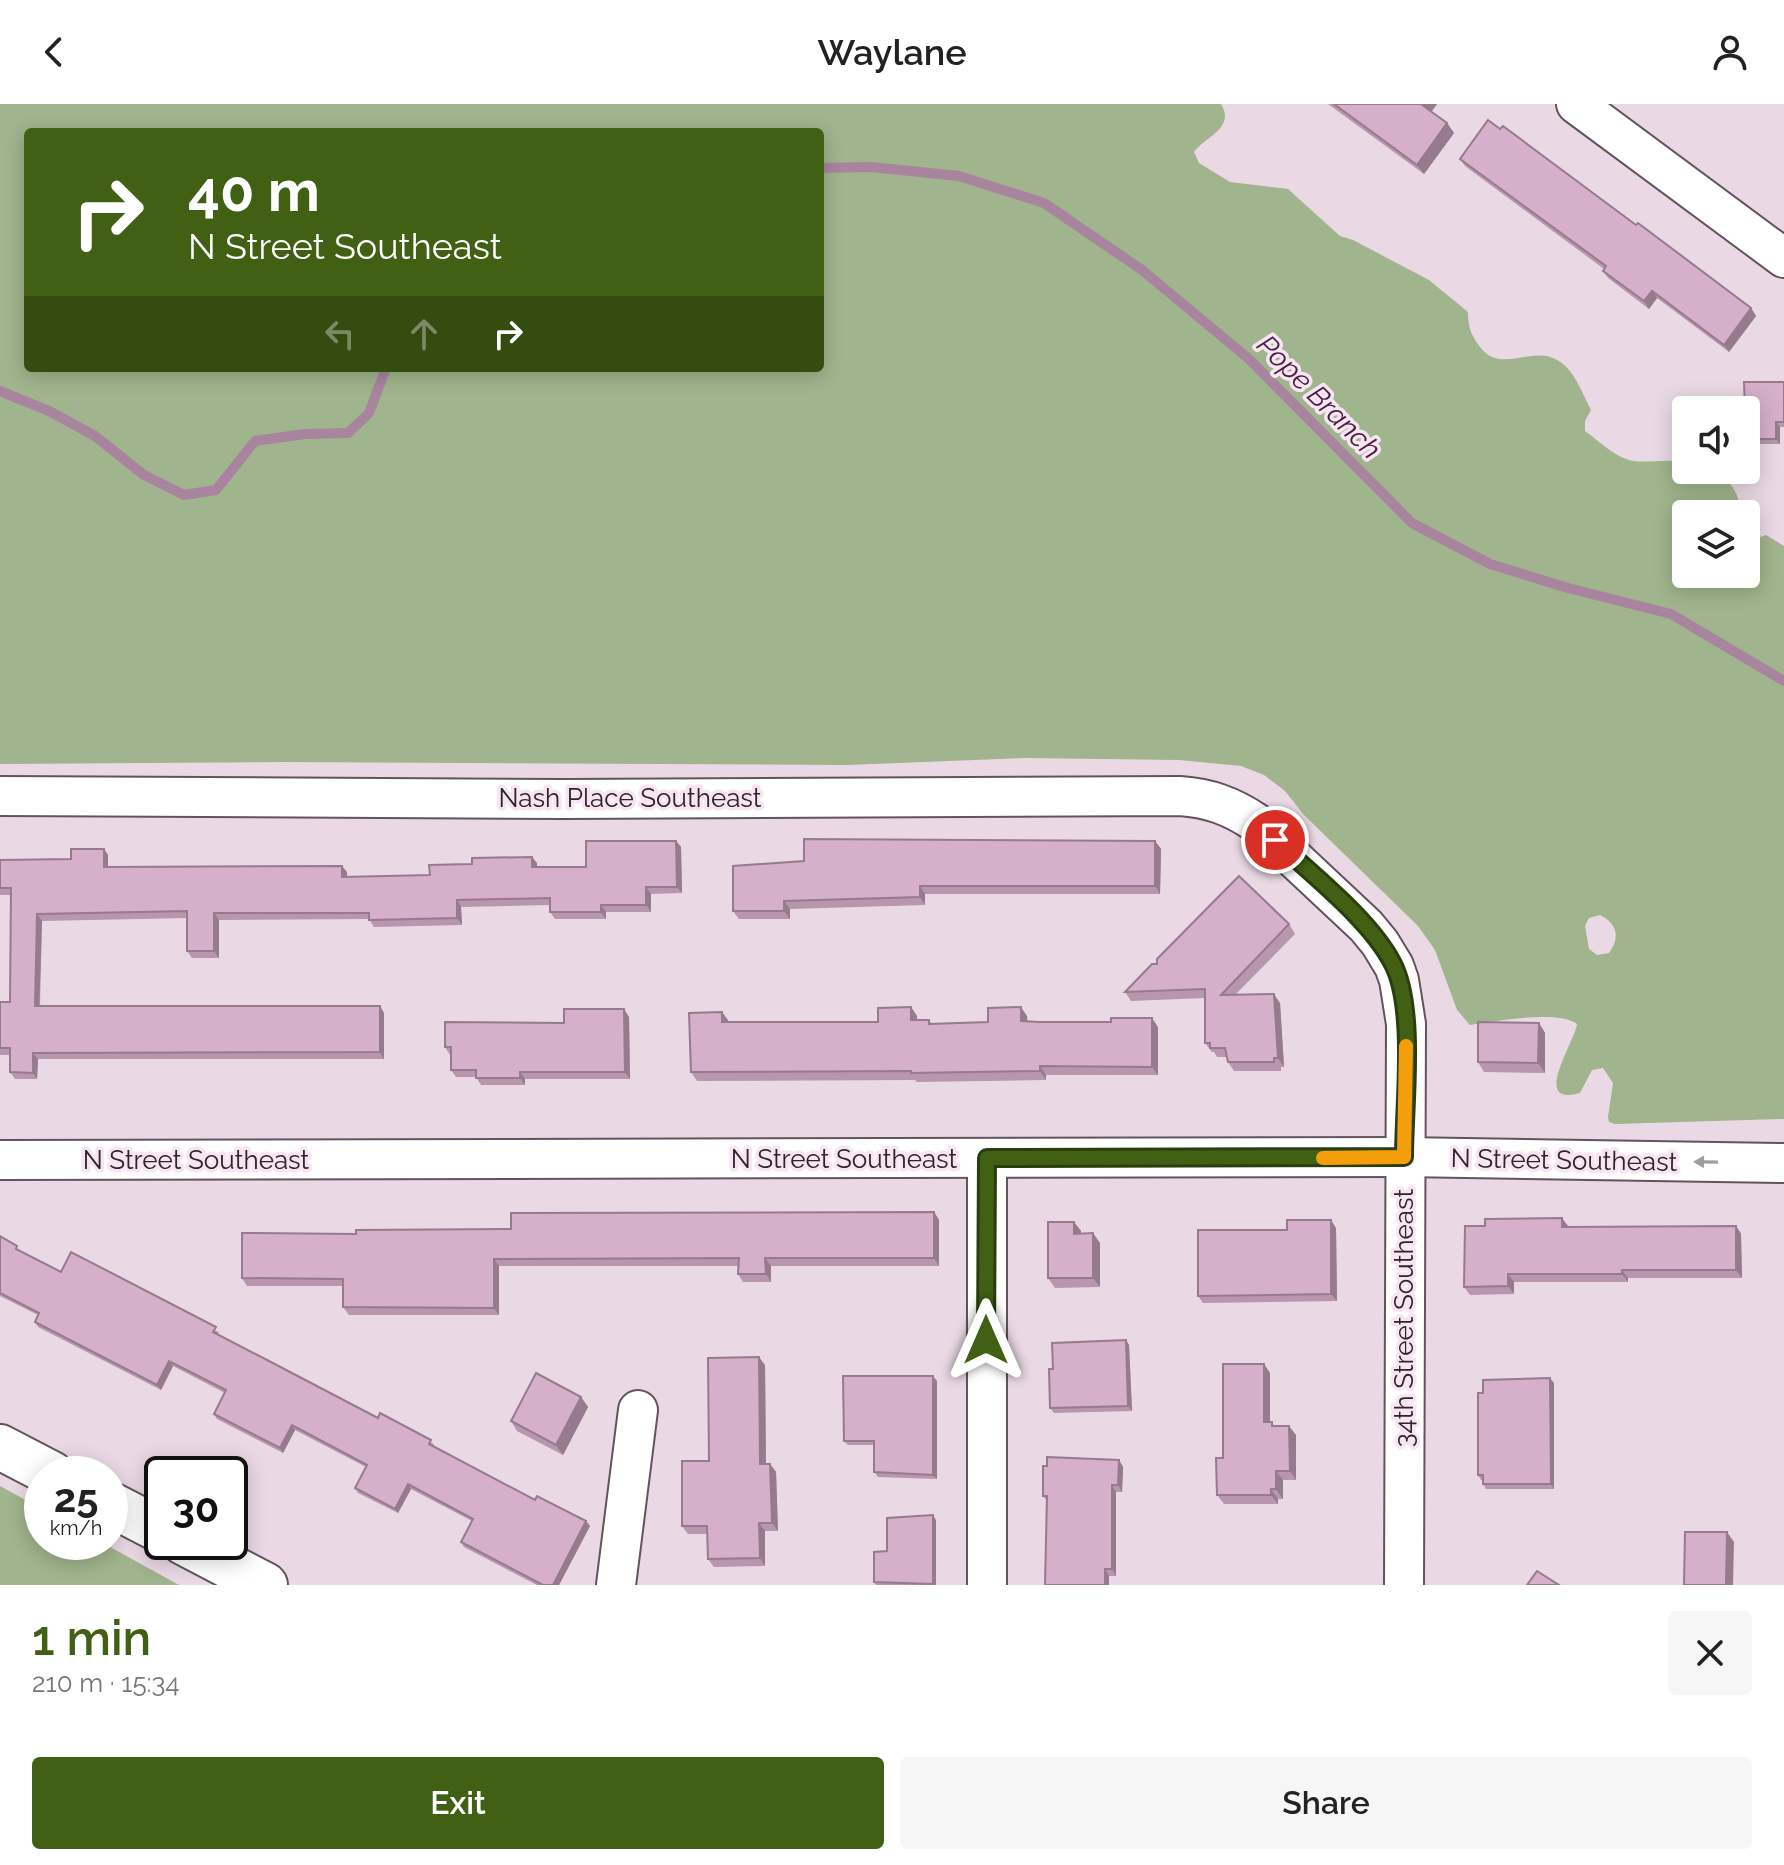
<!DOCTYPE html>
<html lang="en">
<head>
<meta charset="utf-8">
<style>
  body { margin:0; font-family:Raleway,sans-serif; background:#f6f6f6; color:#222; height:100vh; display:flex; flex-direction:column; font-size:30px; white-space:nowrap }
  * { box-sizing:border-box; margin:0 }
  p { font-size:26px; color:#767676 }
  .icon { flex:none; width:44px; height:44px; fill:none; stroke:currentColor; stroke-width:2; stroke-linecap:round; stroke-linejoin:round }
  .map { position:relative; height:1481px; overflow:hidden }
  .side { display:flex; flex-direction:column; background:#fff; flex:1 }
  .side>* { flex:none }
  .top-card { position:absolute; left:24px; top:24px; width:800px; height:244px; border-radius:8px; box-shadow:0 4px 20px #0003; background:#416014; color:#fff; overflow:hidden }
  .controls { position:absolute; left:1672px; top:292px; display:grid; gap:16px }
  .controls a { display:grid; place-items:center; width:88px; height:88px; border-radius:8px; background:#fff; box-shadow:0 4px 20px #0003; font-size:40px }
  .speed { position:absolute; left:24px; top:1352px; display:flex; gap:16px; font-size:40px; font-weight:700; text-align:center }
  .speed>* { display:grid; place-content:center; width:104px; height:104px; border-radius:50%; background:#fff; box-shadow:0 4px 20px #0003; line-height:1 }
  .speed small { font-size:20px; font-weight:400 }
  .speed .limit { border:4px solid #111; border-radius:12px; background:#fff; color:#111 }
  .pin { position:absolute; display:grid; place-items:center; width:68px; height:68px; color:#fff; margin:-34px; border:4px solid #fff; border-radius:50%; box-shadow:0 2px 8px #0007 }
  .me { position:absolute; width:88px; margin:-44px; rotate:0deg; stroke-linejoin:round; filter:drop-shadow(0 0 6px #0008) }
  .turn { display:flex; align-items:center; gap:28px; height:168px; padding:0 32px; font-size:36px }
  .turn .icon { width:104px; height:104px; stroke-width:2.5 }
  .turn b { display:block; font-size:56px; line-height:68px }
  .lanes { display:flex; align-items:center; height:76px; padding:0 32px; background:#0003; justify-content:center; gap:40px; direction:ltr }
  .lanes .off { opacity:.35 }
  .round { display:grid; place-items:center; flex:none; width:84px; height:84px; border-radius:8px; background:#f6f6f6 }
  .headline { display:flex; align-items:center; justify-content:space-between; height:136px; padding:0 32px }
  h1 { font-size:48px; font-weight:600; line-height:60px; color:#416014 }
  .primary-button { display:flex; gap:16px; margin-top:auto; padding:16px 32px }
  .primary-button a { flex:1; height:92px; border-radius:8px; background:#416014; color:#fff; font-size:32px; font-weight:600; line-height:92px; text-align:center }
  .primary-button a+a { background:#f6f6f6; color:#222 }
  header { display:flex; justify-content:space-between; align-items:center; height:104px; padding:0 32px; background:#fff; font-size:36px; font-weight:600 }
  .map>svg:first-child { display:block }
  .forest { fill:#a0b48d; fill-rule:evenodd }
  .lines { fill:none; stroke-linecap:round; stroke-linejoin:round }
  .stream { stroke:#a9849e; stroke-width:10 }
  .minor-casing { stroke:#62545e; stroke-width:42 }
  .tertiary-casing { stroke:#62545e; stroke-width:48 }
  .minor { stroke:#fff; stroke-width:38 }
  .tertiary { stroke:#fff; stroke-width:44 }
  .wall { fill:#b896ae }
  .shaded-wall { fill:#967a8d }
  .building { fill:#d6afca; stroke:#967a8d; stroke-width:2 }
  .oneway { fill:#a09d9f }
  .route-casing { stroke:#2a3e0d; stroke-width:20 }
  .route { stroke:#416014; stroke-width:14 }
  .slow { stroke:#f59e0b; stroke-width:14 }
  .labels { text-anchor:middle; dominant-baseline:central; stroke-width:7; stroke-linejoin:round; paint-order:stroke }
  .street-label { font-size:26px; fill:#2c252a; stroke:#f7e6f2 }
  .water-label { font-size:28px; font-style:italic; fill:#4a1b40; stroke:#f7e6f2 }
</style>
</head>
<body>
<header><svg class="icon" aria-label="back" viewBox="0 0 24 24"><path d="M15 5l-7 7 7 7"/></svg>Waylane<svg class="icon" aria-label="person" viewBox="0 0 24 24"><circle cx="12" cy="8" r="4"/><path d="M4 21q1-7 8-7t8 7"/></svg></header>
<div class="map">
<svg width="1784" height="1481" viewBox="0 0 1784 1481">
  <rect width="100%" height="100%" fill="#ead9e4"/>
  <g class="forest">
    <path d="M0,0H1221C1236,24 1205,33 1194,48L1199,59L1230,78L1288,85L1340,132L1353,136L1429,176L1468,208C1468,223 1471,231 1480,243C1499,268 1526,246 1550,253C1573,260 1581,287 1591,306L1585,317V327C1599,337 1617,355 1634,357C1652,359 1669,354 1686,359V366C1717,366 1740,376 1740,410H1686V470H1746V457L1755,435L1766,431L1784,442V1015L1615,1020L1609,1018L1608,1013L1613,979L1603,964L1592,966L1580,989C1530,1003 1575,938 1577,920C1559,906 1493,917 1470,921L1457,906L1435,846L1418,822L1304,711L1285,687L1264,671L1241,662L1179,656L1024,654L848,661L283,658L0,660ZM28,28H820V264H28ZM1600,811C1618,820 1620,834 1609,849L1597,851L1589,845L1585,822L1589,814Z"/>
    <polygon points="0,1382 42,1405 42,1438 101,1438 179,1481 0,1481"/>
  </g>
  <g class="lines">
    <g class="stream">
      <polyline points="820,64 871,63 959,72 1044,99 1142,166 1249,255 1412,419 1490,460 1568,484 1671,510 1784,577"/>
      <polyline points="0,287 49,307 95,332 144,371 184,391 216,386 255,337 305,330 348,329 369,309 386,264"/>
    </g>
    <defs>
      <g id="minor">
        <polyline points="1576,0 1784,154"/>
        <path d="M0,692L564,695L1180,692C1209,694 1231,702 1255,718L1366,822L1380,839L1394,862L1399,876L1406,920L1404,1481"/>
        <polyline points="0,1056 1404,1053 1784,1059"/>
        <polyline points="616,1481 638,1306"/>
        <polyline points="987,1481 987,1054"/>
      </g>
      <g id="tertiary">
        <polyline points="0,1343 52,1370"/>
        <polyline points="110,1400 162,1427"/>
        <polyline points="183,1438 265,1481"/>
      </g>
    </defs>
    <use href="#minor" class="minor-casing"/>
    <use href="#tertiary" class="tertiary-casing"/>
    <use href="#minor" class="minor"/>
    <use href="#tertiary" class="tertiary"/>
  </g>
  <g class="wall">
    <polygon points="1328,0 1437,0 1431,8 1447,19 1454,29 1424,70"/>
    <polygon points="1460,55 1636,121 1751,204 1756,212 1729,248 1657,194 1649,205 1608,174 1603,167 1604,165 1465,62"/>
    <polygon points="1784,278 1784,323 1780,323 1780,340 1749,340 1746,336 1746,306"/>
    <polygon points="676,737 681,743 682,789 651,790 651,808 606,808 606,815 555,815 550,808 550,801 461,803 462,821 374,823 369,815 219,816 219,854 192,854 187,847 187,814 42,817 40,902 384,909 384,955 38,955 37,975 15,975 10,968 10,951 0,951 0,898 10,898 11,791 0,791 0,756 71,755 104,745 108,751 108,763 347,768 347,773 430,771 537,759 537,763 586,763"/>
    <polygon points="1155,737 1161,745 1160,790 925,790 925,801 790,805 790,815 739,815 733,807 733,762"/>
    <polygon points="1289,820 1295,830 1236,890 1280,899 1284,963 1281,963 1281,967 1234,967 1228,958 1227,953 1217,953 1214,948 1212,948 1205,939 1205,894 1131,897 1125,888 1157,860"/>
    <polygon points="911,903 917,912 917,916 929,916 932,920 988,918 1027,912 1027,917 1158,923 1158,971 1046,971 1046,976 917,978 915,976 697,977 691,968 722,908 728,918 878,918"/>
    <polygon points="629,913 630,975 525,975 525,981 481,981 476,973 456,973 451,966 450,951 445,943 564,919"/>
    <polygon points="1539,919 1545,929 1545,969 1484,968 1478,958"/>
    <polygon points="934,1108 939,1116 939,1162 771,1162 771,1178 743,1178 738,1170 738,1162 499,1162 499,1211 349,1211 343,1203 343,1182 247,1182 242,1174 356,1130"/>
    <polygon points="1074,1118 1081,1127 1081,1130 1100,1139 1100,1183 1055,1184 1048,1174"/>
    <polygon points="1568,1122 1568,1123 1736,1122 1741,1130 1742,1174 1628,1174 1628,1178 1514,1178 1514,1190 1470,1191 1464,1183"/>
    <polygon points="1336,1124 1337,1197 1203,1199 1198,1192 1287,1126"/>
    <polygon points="0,1132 20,1147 61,1168 219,1228 218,1230 378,1314 434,1340 433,1342 535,1396 590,1422 559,1481 537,1481 464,1443 461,1438 472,1417 411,1385 398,1409 358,1389 355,1384 366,1363 295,1326 283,1349 217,1315 214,1310 225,1289 173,1262 161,1286 38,1223 35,1218 38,1211 0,1192"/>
    <polygon points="1126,1236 1129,1241 1132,1307 1054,1309 1050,1304 1053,1265"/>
    <polygon points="1264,1260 1270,1269 1270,1318 1275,1322 1296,1331 1296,1376 1283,1376 1283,1395 1278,1395 1278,1400 1224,1400 1217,1391 1223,1354"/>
    <polygon points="765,1261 766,1360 770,1360 776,1368 778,1427 765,1427 765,1462 714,1463 708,1455 708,1430 688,1430 682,1422 709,1357"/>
    <polygon points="937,1277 937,1375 878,1373 874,1368 874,1341 848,1341 844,1337"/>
    <polygon points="1554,1279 1554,1385 1486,1385 1483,1380 1483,1376 1481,1376 1478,1371 1483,1289"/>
    <polygon points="581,1293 588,1303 563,1351 517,1327 511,1317"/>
    <polygon points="1119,1356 1123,1363 1122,1388 1116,1388 1116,1472 1109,1472 1109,1481 1043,1392"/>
    <polygon points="936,1416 936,1481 876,1481 874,1478 887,1447"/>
  </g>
  <g class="shaded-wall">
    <polygon points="1423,0 1437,0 1429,11 1422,1"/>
    <polygon points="1447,19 1454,29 1424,70 1417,61"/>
    <polygon points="1652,187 1657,194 1649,205 1644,197"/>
    <polygon points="1751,204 1756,212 1729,248 1724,241"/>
    <polygon points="1776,318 1780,323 1780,340 1776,335"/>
    <polygon points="676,737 681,743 682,789 677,783"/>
    <polygon points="1155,737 1161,745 1160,790 1155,782"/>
    <polygon points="104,745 108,751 108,770 104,763"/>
    <polygon points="532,753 537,759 537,770 532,763"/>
    <polygon points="342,762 347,768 347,780 342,773"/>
    <polygon points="920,782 925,790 925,801 920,793"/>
    <polygon points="646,783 651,790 651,808 646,801"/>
    <polygon points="457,796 461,803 462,821 457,814"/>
    <polygon points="784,797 790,805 790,815 784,807"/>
    <polygon points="601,801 606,808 606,815 601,808"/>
    <polygon points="214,809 219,816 219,854 214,847"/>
    <polygon points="37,810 42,817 39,909 35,902"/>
    <polygon points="1274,890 1280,899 1284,963 1278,954"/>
    <polygon points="380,902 384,909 384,955 380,948"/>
    <polygon points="911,903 917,912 917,925 911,916"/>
    <polygon points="1021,903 1027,912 1028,925 1021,917"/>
    <polygon points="624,905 629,913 630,975 625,968"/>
    <polygon points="722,908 728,916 728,926 722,918"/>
    <polygon points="1152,914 1158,923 1158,971 1152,963"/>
    <polygon points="1539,919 1545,929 1545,969 1538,959"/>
    <polygon points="33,949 38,955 37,975 33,969"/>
    <polygon points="1040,962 1046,971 1046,976 1040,967"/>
    <polygon points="520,968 525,975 525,981 520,974"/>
    <polygon points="934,1108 939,1116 939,1162 934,1154"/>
    <polygon points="1562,1114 1568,1122 1568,1132 1562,1123"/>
    <polygon points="1331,1116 1336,1124 1337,1197 1331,1190"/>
    <polygon points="1074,1118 1081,1127 1081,1140 1074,1130"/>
    <polygon points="1736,1122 1741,1130 1742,1174 1736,1166"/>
    <polygon points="1093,1129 1100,1139 1100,1183 1093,1174"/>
    <polygon points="765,1154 771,1162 771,1178 766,1170"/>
    <polygon points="494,1155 499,1162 499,1211 494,1204"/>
    <polygon points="1622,1166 1628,1174 1628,1178 1622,1170"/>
    <polygon points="1508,1170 1514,1178 1514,1190 1508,1182"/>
    <polygon points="1126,1236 1129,1241 1132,1307 1128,1302"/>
    <polygon points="759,1253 765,1261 766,1368 760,1360"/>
    <polygon points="169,1257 173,1262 161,1286 157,1281"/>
    <polygon points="1264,1260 1270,1269 1270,1328 1264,1318"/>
    <polygon points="933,1272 937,1277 937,1375 933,1371"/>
    <polygon points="1550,1274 1554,1279 1554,1385 1551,1380"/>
    <polygon points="581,1293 588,1303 563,1351 556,1341"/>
    <polygon points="292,1321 295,1326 283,1349 280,1344"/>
    <polygon points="1289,1322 1296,1331 1296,1376 1290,1367"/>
    <polygon points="1119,1356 1123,1363 1122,1388 1118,1381"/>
    <polygon points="770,1360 776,1368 778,1427 772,1419"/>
    <polygon points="1276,1367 1283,1376 1283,1395 1276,1385"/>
    <polygon points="408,1380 411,1385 398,1409 395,1405"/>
    <polygon points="1112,1381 1116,1388 1116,1472 1112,1465"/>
    <polygon points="1271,1385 1278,1395 1278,1400 1271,1391"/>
    <polygon points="933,1411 936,1416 936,1481 933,1480"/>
    <polygon points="586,1417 590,1422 559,1481 553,1481"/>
    <polygon points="759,1419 765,1427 765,1462 760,1454"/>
    <polygon points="1727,1428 1734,1438 1733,1481 1726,1481"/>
    <polygon points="1105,1465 1109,1472 1109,1481 1105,1481"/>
  </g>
  <g class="building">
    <polygon points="1334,0 1423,0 1422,1 1447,19 1417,61"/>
    <polygon points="1488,16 1500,25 1503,22 1636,121 1638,119 1751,204 1724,241 1652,187 1644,197 1603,167 1606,162 1460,55"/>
    <polygon points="1744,278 1784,278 1784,318 1776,318 1776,335 1746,335 1746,306 1745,306"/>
    <polygon points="804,735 1155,737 1155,782 920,782 920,793 784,797 784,807 733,807 733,762 804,757"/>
    <polygon points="586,737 676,737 677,783 646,783 646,801 601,801 601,808 550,808 550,794 457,796 457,814 369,816 369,809 214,809 214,847 187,847 187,807 37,810 35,902 380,902 380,948 33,949 33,969 10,968 10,944 0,944 0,898 10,898 11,784 0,784 0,756 71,755 71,745 104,745 104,763 342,762 342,773 430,771 429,761 472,760 472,754 532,753 532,763 586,763"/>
    <polygon points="1239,772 1289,820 1221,891 1274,890 1278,954 1274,954 1274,958 1228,958 1225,944 1210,944 1210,939 1205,939 1205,885 1125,888 1152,860 1157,860 1157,855"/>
    <polygon points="911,903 911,916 929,916 929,920 988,918 988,904 1021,903 1021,917 1039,918 1111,918 1111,914 1152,914 1152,963 1040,962 1040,967 911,969 911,967 691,968 689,909 722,908 722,918 878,918 878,904"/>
    <polygon points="564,905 624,905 625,968 520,968 520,974 476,974 476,966 451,966 451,943 445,943 445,918 564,919"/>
    <polygon points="1478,918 1539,919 1538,959 1478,958"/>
    <polygon points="934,1108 934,1154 765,1154 766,1170 738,1170 739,1154 494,1155 494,1204 343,1203 343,1175 242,1174 242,1129 356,1130 356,1126 511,1125 511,1109"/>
    <polygon points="1562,1114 1562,1123 1736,1122 1736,1166 1622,1166 1622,1170 1508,1170 1508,1182 1464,1183 1465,1122 1485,1122 1485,1115"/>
    <polygon points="1287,1116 1331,1116 1331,1190 1198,1192 1198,1126 1287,1126"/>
    <polygon points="1048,1118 1074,1118 1074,1130 1093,1129 1093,1174 1048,1174"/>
    <polygon points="0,1132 17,1142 16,1145 61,1168 71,1148 216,1223 213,1228 269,1257 378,1314 380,1309 431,1336 429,1340 535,1396 537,1392 586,1417 553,1481 543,1481 461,1438 473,1415 408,1380 395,1405 355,1384 367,1361 292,1321 280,1344 214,1310 226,1286 169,1257 157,1281 35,1218 39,1209 0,1189"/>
    <polygon points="1126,1236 1128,1302 1050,1304 1049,1265 1053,1265 1052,1239"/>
    <polygon points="759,1253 760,1360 770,1360 772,1419 759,1419 760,1454 708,1455 707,1422 682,1422 682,1357 709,1357 708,1254"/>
    <polygon points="1223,1260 1264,1260 1264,1318 1272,1318 1272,1322 1289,1322 1290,1367 1276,1367 1276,1385 1271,1385 1271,1391 1217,1391 1216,1354 1223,1354"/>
    <polygon points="536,1269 581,1293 556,1341 511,1317"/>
    <polygon points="843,1272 933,1272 933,1371 874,1368 874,1337 844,1337"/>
    <polygon points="1550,1274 1551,1380 1483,1380 1483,1371 1478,1371 1478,1289 1483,1289 1483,1276"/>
    <polygon points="1047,1353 1119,1356 1118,1381 1112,1381 1112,1465 1105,1465 1105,1481 1045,1481 1047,1392 1043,1392 1043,1362 1047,1362"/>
    <polygon points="933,1411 933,1480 874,1478 874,1448 887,1447 887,1414"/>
    <polygon points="1685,1428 1727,1428 1726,1481 1684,1481"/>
    <polygon points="1537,1467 1559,1481 1527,1481"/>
  </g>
  <defs><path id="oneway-solid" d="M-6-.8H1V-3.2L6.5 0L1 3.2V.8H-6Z" transform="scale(2)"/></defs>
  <use class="oneway" href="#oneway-solid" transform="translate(1706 1058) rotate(-179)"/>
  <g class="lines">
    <defs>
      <path id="route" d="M986,1236L987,1054L1404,1053C1404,1001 1416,905 1393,860C1370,815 1311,770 1275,736"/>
    </defs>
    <use href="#route" class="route-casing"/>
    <use href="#route" class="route"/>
    <polyline class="slow" points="1323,1054 1404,1053 1406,942"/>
  </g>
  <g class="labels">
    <g class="street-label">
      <text x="630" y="694">Nash Place Southeast</text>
      <text x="844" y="1055">N Street Southeast</text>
      <text x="196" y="1056">N Street Southeast</text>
      <text transform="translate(1564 1056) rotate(1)">N Street Southeast</text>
      <text transform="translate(1404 1214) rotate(-90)">34th Street Southeast</text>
    </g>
    <g class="water-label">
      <text transform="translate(1319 293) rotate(45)">Pope Branch</text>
    </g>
  </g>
</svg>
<div class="controls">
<a><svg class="icon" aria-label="sound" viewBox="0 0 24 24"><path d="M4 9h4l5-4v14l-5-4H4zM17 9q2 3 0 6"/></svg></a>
<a><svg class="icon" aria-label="layers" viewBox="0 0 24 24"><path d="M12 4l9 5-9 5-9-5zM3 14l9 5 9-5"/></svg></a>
</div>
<div class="speed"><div>25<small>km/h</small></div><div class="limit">30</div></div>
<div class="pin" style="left:1275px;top:736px;background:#d93025"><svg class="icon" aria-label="arrive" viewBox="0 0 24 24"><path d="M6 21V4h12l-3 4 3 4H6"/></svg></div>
<svg class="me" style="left:986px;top:1236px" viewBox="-20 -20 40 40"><path d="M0-17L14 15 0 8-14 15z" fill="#416014" stroke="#fff" stroke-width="4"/></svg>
<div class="top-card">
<div class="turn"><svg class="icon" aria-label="right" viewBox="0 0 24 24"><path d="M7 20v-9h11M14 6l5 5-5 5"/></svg><div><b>40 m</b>N Street Southeast</div></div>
<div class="lanes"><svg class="icon off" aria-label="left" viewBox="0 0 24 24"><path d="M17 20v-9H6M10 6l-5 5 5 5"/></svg><svg class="icon off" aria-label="ahead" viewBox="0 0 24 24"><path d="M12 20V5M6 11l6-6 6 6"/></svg><svg class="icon" aria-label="right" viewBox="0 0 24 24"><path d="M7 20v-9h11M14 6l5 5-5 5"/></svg></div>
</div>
</div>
<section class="side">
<div class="headline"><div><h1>1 min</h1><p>210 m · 15:34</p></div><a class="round"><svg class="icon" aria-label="close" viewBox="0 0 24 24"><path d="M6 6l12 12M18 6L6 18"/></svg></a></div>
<div class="primary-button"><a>Exit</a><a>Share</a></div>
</section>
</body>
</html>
